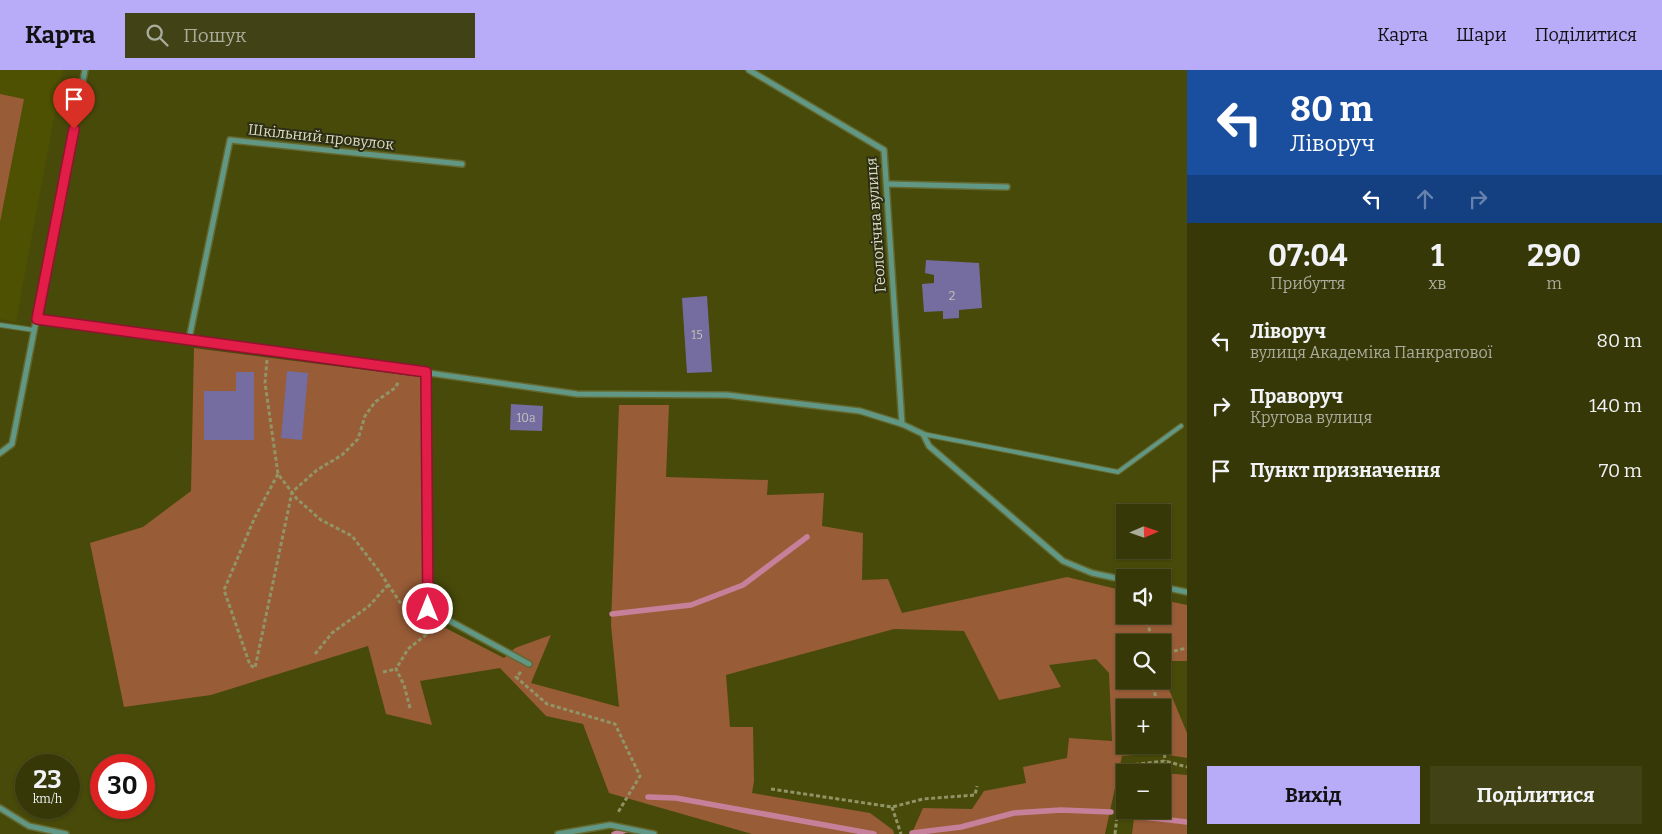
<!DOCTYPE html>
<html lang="uk">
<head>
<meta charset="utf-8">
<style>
  body { margin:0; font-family:Bitter,serif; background:#414316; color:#f1f3f6; height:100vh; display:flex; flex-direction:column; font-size:19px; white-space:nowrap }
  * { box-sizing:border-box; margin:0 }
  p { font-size:16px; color:#aaac9c }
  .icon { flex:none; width:28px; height:28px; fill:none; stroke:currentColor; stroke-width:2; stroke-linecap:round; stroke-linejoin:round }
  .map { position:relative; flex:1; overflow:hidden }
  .side { display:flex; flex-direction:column; background:#363808; width:475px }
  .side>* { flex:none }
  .guide { background:#1a4fa0; color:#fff; overflow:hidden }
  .needle { width:32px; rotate:88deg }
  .fabs { position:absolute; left:1116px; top:434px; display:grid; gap:10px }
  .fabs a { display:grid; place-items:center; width:55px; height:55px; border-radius:0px; background:#363808; box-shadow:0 1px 4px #0004,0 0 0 1px #505229; font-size:25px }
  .speed { position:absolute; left:15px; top:684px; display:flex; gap:10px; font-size:25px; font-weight:700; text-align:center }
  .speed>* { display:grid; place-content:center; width:65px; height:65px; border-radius:50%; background:#363808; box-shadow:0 1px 4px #0004,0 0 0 1px #505229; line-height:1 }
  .speed small { font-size:12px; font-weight:400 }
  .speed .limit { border:8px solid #d22; background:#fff; color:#111 }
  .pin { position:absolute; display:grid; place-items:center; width:42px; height:42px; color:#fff; margin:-51px -21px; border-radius:50% 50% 50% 0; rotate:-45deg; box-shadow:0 0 5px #0007 }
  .pin .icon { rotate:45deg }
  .me { position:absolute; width:55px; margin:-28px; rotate:0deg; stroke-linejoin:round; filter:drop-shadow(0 0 4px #0008) }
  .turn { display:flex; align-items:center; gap:18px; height:105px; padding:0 20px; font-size:22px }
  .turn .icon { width:65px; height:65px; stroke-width:2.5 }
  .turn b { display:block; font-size:35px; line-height:42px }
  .lanes { display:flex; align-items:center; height:48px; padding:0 20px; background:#0003; justify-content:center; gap:25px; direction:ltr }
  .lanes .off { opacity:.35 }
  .eta { display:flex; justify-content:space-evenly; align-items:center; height:85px; text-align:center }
  .eta b { font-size:30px; font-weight:700; line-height:35px }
  .button { display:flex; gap:10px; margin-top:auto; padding:10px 20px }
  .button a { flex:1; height:58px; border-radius:0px; background:#b8abf7; color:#111; font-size:20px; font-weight:700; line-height:58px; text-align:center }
  .button a+a { background:#414316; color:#f1f3f6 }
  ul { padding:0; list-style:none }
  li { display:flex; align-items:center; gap:15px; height:65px; padding:0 20px }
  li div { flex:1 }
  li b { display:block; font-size:19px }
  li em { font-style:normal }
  header { display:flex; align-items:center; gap:30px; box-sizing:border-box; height:70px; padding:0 25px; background:#b8abf7; color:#111 }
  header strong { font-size:24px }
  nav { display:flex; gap:28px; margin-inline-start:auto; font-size:18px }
  .search { width:350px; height:45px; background:#414316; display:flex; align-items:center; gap:12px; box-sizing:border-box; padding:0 18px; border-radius:0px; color:#aaac9c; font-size:19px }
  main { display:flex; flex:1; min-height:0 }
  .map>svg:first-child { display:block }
  .built { fill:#4e5002 }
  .green { fill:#985c37; fill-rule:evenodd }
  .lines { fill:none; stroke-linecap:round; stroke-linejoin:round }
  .stream { stroke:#c7809a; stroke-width:5.5 }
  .building { fill:#756ca0 }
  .service-casing { stroke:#65682e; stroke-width:6 }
  .minor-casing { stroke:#65682e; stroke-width:8 }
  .path { stroke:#919465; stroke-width:3; stroke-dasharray:4 2.5; stroke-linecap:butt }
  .service { stroke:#609885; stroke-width:4 }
  .minor { stroke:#609885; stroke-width:5 }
  .route-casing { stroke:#92132f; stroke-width:12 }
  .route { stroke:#e11d48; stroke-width:9 }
  .labels { text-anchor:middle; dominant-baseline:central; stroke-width:4; stroke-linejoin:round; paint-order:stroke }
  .number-label { font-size:12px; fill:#c2c2b8 }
  .street-label { font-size:15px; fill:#dbdec0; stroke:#2d2e15 }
</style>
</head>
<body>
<header>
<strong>Карта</strong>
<div class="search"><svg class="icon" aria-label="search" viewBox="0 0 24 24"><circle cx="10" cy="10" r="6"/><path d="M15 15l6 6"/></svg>Пошук</div>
<nav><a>Карта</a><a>Шари</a><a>Поділитися</a></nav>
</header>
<main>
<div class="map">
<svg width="1187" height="764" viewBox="0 0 1187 764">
  <rect width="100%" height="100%" fill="#484a0a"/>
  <polygon class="built" points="0,0 63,0 16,252 0,249"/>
  <g class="green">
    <polygon points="0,24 24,29 0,152"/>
    <path d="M194,278L421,307L424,547L504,588L515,578L551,565L531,613L619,637L611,555L619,335H669L666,407L768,410L767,425L824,423L822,456L863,463L862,510L888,509L902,543L1067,507L1125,521V545H1162L1163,530L1187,535V591H1172L1165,610L1187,663V688L1156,683L1122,686L1105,764H913L912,763L923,738L972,739L984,721L1026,713L1023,697L1067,688L1069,668L1112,671L1109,603L1096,589L1049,595L1061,617L999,630L964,561L894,559L726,605L730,657H753L754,711L752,723L870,743L893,760L894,764H752L609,723L583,654L546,646L500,598L420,611L432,655L386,644L368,576L211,625L124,637L90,473L143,457L191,421ZM1125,572H1162V610H1125ZM1125,638H1162V675H1125Z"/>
    <polygon points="1163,703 1187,705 1187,764 1132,764 1135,740 1162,740"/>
  </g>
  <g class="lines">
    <g class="stream">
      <polyline points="612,544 691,535 743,515 807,467"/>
      <polyline points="648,727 676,728 874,764"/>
      <polyline points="1143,747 1187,752"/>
      <polyline points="912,763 961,757 1014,743 1061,740 1111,742"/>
      <polyline points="614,764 626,760"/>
    </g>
  </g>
  <g class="building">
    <polygon points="926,190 979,193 982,238 959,240 959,248 943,249 943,241 924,242 922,214 934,213 934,205 925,203"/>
    <polygon points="707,226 712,302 687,303 682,228"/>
    <polygon points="287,301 308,303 302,370 281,368"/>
    <polygon points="236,302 254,302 254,370 204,370 204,321 236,321"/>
    <polygon points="511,334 543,336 542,361 510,360"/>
  </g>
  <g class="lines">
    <defs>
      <g id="service">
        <polyline points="0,255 34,260"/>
        <polyline points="923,364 1118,402 1181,356"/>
      </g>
      <g id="minor">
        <polyline points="749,0 884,80 902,354"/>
        <polyline points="887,114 1007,117"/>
        <polyline points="37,249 267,280 577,324 727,325 860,341 902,354 923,364 929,376 1063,491 1092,503 1125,510"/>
        <polyline points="189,269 230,70 462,94"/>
        <polyline points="426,302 428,539 529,594"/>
        <polyline points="0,383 12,374 85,0"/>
        <polyline points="1162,517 1187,522"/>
        <polyline points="0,738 29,756 66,764"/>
        <polyline points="558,764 610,755 654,764"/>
      </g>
    </defs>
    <use href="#service" class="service-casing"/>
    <use href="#minor" class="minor-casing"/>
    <g class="path">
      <polyline points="267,290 265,313 278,404 297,429 321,450 352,466 379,501 410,547 418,544"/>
      <polyline points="278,404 255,447 224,520 250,595 255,598 292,422 317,400 342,385 358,369 365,346 375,332 395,318 399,311"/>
      <polyline points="1145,545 1153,572"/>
      <polyline points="315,584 332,563 369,536 388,515"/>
      <polyline points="1162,586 1174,581 1187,578"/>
      <polyline points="383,602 396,599"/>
      <polyline points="521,602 516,607 547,634 615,654 640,706 617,744"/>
      <polyline points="1150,610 1160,638"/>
      <polyline points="410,638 404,615 396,599 408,579 436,557"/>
      <polyline points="1162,645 1165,691"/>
      <polyline points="1127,702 1129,695 1165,691 1187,697"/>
      <polyline points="771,719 892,737 923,729 975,725 977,716"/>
      <polyline points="892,737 901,764"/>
      <polyline points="1115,764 1118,737 1125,710"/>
    </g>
    <use href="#service" class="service"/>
    <use href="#minor" class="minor"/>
  </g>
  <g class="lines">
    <defs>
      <polyline id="route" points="74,59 37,249 426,302 428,539"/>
    </defs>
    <use href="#route" class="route-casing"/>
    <use href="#route" class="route"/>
  </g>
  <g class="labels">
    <g class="number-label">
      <text x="952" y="226">2</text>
      <text x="697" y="265">15</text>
      <text x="526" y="348">10а</text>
    </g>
    <g class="street-label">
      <text transform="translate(321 67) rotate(6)">Шкільний провулок</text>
      <text transform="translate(876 155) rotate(-94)">Геологічна вулиця</text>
    </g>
  </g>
</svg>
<div class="fabs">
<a><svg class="needle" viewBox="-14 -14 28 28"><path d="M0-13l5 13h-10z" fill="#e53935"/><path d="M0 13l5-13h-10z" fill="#aaac9c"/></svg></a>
<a><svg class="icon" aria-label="sound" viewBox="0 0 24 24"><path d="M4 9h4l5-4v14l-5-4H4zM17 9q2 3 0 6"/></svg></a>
<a><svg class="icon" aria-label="search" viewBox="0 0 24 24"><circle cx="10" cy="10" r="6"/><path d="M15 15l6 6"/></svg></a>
<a>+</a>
<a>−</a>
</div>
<div class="speed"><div>23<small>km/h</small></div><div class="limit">30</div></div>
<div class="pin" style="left:74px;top:59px;background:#d93025"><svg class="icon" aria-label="arrive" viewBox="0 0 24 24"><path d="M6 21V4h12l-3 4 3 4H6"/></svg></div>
<svg class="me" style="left:428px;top:539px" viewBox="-20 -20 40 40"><circle r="17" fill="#e11d48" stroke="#fff" stroke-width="3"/><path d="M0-11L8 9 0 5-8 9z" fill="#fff"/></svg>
</div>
<section class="side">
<div class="guide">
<div class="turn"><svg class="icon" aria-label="left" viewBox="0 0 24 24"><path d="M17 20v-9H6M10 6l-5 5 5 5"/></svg><div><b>80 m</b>Ліворуч</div></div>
<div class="lanes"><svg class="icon" aria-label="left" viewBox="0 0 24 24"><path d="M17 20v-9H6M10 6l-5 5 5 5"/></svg><svg class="icon off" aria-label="ahead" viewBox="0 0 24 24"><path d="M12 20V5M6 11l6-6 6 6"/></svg><svg class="icon off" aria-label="right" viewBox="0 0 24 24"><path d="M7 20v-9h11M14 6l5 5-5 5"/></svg></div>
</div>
<div class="eta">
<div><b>07:04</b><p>Прибуття</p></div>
<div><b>1</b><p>хв</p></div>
<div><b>290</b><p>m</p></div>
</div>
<ul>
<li><svg class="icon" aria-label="left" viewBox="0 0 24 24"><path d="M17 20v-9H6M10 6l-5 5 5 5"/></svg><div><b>Ліворуч</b><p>вулиця Академіка Панкратової</p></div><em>80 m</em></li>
<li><svg class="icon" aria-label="right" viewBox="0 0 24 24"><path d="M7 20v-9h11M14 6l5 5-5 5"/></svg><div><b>Праворуч</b><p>Кругова вулиця</p></div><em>140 m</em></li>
<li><svg class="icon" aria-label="arrive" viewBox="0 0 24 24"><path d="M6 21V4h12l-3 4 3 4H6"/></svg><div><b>Пункт призначення</b></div><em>70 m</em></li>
</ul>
<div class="button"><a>Вихід</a><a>Поділитися</a></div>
</section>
</main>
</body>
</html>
